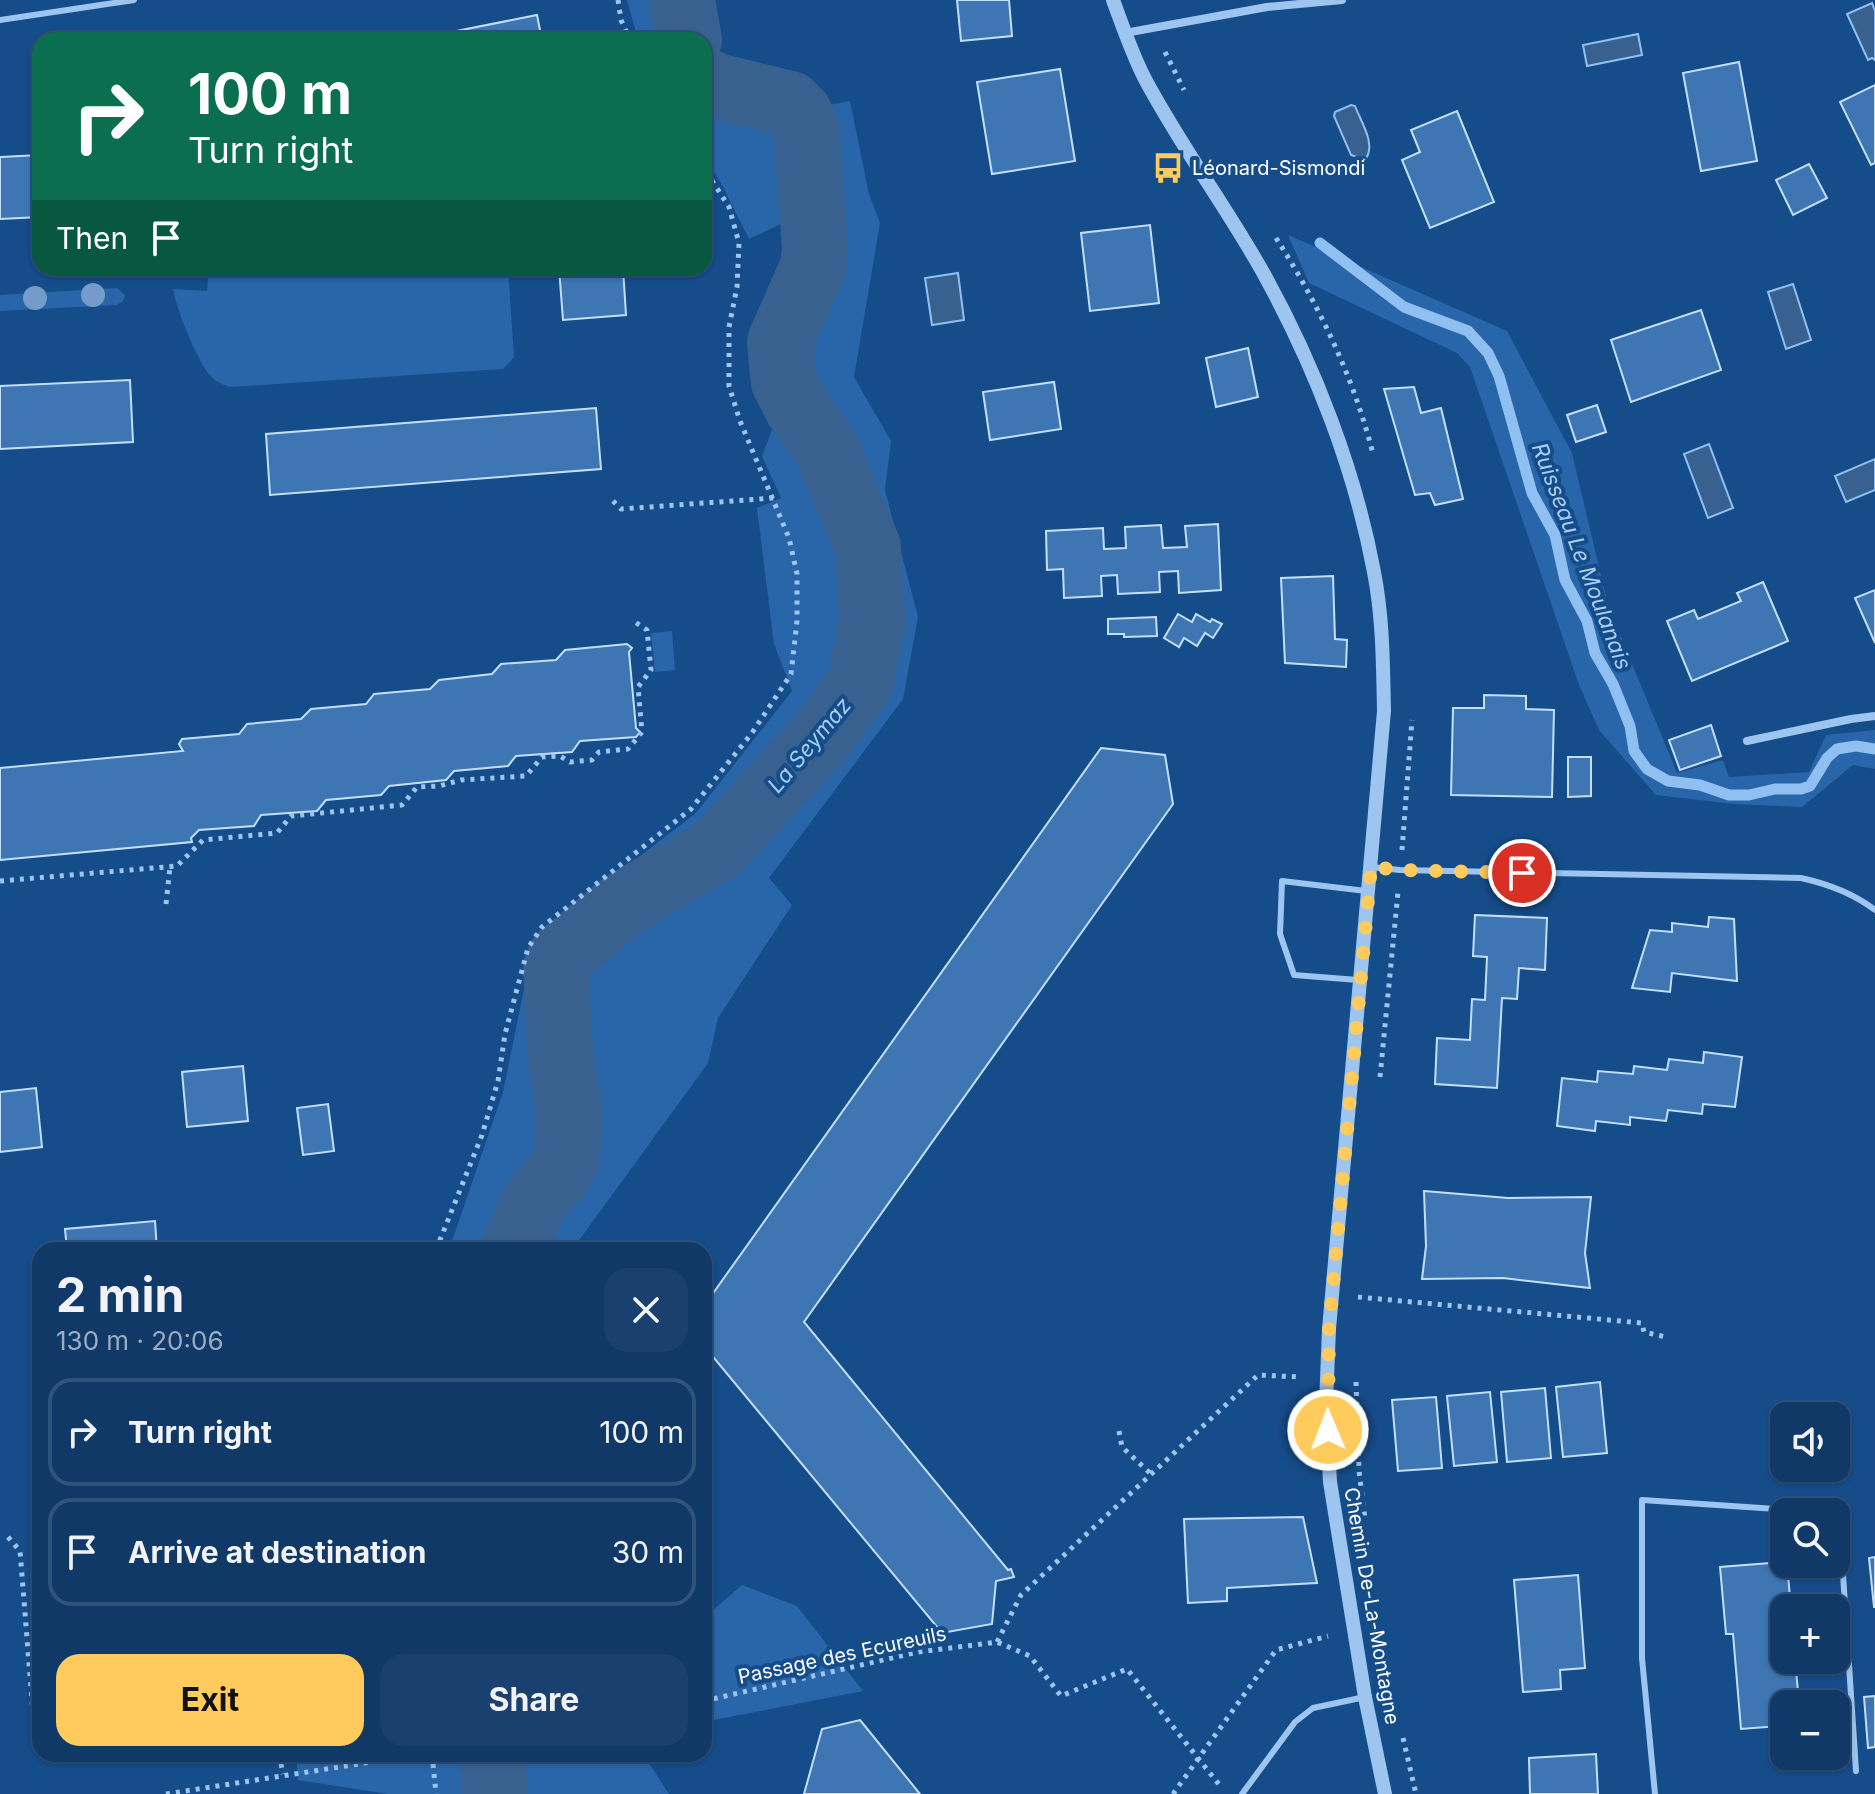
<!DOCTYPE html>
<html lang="en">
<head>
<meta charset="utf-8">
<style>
  body { margin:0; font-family:Inter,sans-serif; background:#19406e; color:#f1f3f6; height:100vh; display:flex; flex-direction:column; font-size:30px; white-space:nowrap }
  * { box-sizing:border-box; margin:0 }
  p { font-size:26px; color:#9cacc0 }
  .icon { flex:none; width:44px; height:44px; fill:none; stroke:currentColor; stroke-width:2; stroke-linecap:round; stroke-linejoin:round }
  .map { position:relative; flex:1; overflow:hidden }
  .sheet { position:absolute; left:32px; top:1242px; width:680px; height:520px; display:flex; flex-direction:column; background:#103968; border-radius:24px; box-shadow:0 2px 6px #0004,0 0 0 2px #30537c }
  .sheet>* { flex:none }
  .top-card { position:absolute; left:32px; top:32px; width:680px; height:244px; border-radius:24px; box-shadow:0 2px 6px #0004,0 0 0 2px #30537c; background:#0b6e4f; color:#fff; overflow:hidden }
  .tools { position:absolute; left:1770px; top:1402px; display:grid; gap:16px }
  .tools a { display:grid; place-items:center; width:80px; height:80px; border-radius:16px; background:#103968; box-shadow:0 2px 6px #0004,0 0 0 2px #30537c; font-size:40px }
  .pin { position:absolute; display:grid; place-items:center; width:68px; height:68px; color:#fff; margin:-34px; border:4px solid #fff; border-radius:50%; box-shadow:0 2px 8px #0007 }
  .me { position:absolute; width:88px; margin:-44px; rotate:359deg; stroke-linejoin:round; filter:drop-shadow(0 0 6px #0008) }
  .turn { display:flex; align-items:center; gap:28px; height:168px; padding:0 24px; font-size:36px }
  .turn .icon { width:104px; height:104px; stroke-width:2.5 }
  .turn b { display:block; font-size:56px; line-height:68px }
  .then { display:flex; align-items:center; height:76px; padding:0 24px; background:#0003; gap:16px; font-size:30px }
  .round { display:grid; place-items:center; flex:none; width:84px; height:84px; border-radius:24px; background:#19406e }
  .overview { display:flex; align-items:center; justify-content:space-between; height:136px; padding:0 24px }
  h1 { font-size:48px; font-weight:700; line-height:60px }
  .primary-button { display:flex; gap:16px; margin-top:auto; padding:16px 24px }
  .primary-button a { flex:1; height:92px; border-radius:24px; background:#ffcb5c; color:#111; font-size:32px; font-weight:700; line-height:92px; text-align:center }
  .primary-button a+a { background:#19406e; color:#f1f3f6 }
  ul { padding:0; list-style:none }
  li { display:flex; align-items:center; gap:24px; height:108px; margin:0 16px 12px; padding:0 8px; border:4px solid #30537c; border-radius:24px }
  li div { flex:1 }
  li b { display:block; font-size:30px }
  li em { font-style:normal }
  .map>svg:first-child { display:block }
  .green { fill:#2866a9 }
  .water { fill:#39618f; stroke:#90c0f2; stroke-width:2 }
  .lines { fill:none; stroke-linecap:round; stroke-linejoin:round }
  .stream { stroke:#90c0f2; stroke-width:11 }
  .river { stroke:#39618f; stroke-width:66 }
  .building { fill:#3d76b3; stroke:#c4defb; stroke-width:2 }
  .path { stroke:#9ec5ef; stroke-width:5; stroke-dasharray:4 6; stroke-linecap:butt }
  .service { stroke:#9ec5ef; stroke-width:6 }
  .minor { stroke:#9ec5ef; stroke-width:8 }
  .tertiary { stroke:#9ec5ef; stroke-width:14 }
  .tree { fill:#759cc8 }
  .route { stroke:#ffcb5c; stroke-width:14; stroke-dasharray:0 25.2 }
  .labels { text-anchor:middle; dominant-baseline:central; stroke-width:8; stroke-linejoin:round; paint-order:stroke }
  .poi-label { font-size:20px; fill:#fff; stroke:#154c8a; text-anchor:start }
  .street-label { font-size:20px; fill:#fff; stroke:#154c8a }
  .water-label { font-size:22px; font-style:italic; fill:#a9cff6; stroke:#154c8a }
</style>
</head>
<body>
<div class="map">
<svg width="1875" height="1794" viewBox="0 0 1875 1794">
  <rect width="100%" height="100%" fill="#154c8a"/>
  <g class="green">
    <polygon points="627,0 665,0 670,29 675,40 638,40"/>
    <polygon points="704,95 721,105 783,114 850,101 869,194 880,223 854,377 891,441 885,490 918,617 903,699 769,878 792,905 718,1018 708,1063 572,1250 449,1250 503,1092 528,969 582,901 696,813 792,691 774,644 757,508 781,498 762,456 775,422 755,367 759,334 786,271 781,224 749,239 722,185 704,155"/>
    <polygon points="1288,235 1507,331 1572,453 1608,605 1677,773 1723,760 1729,777 1809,772 1826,735 1875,730 1875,769 1853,765 1802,807 1734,804 1656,795 1599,730 1579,685 1470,367 1457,353 1309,283"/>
    <path d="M209,268H508L514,357L503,369L230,387C221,384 214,381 208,373C195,355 177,311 173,289L207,291Z"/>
    <polygon points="117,288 125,295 123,301 117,305 0,311 0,295"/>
    <polygon points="672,631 675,670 655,672 651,633"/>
    <polygon points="742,1585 797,1606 863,1691 704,1722 704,1618"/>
    <polygon points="296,1754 643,1754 669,1794 388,1794 298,1780"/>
  </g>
  <g class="water">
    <polygon points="1872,3 1875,11 1875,60 1872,58 1868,60 1847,14"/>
    <polygon points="1638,34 1642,55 1587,66 1583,45"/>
    <path d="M1351,105L1355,106C1361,122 1377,145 1365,160L1351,155L1334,116L1335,112Z"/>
    <polygon points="958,273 964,320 932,325 925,278"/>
    <polygon points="1793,284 1811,340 1786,349 1768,292"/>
    <polygon points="1709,444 1733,508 1708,518 1684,454"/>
    <polygon points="1875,459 1875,490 1846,502 1835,476"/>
  </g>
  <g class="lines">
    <polyline class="stream" points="1320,243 1404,307 1468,331 1488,353 1499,376 1532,493 1555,535 1565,580 1587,621 1595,653 1613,684 1630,726 1634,751 1647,769 1668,781 1700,785 1729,795 1749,795 1775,789 1801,789 1810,786 1827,758 1837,749 1856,746 1875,749"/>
    <g class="river">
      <polyline points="682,0 689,40"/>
      <polyline points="513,1250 534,1202 556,1177 567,1157 569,1111 560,1053 556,967 561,956 621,906 718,848 822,736 860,683 872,623 868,547 825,447 798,409 784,382 782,364 780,342 813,267 815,248 806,130 800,114 790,104 716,86 704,80"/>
      <polyline points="492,1754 495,1794"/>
    </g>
  </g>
  <g class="building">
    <polygon points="957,0 1009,0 1012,36 961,41"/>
    <polygon points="537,15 542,40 411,40"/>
    <polygon points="1739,62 1757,161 1701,171 1683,73"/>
    <polygon points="1060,69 1075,161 992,174 977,82"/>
    <polygon points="1875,85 1875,163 1871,165 1840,102"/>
    <polygon points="1457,111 1494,202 1430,228 1402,160 1420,152 1411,130"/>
    <polygon points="40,155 40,217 0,219 0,157"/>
    <polygon points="1809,164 1827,198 1793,215 1776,180"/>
    <polygon points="1150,225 1159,303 1090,311 1081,233"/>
    <polygon points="559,268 623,268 626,315 563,320"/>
    <polygon points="1701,310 1721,370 1631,402 1611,340"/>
    <polygon points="1248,348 1258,397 1216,407 1206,358"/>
    <polygon points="130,380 133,442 0,449 0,386"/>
    <polygon points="1054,382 1061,429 990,440 983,392"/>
    <polygon points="1414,387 1421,413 1441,408 1463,499 1435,505 1430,493 1415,495 1384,389"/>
    <polygon points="1597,405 1606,432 1576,442 1567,415"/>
    <polygon points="596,408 601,469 270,495 266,434"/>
    <polygon points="1218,524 1221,590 1179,593 1178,571 1159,572 1160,592 1118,594 1117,575 1101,576 1102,596 1064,598 1063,569 1047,570 1046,531 1103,528 1104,549 1126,548 1125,527 1161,525 1163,548 1187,547 1185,526"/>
    <polygon points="1333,576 1335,639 1347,640 1346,667 1285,663 1281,578"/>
    <polygon points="1763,582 1788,641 1692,681 1667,621 1694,610 1698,619 1741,601 1737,593"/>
    <polygon points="1875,590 1875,643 1855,598"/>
    <polygon points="1178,614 1192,622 1196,614 1210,622 1212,619 1222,624 1213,638 1205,633 1197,646 1184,638 1179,647 1164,638"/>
    <polygon points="1156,617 1157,636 1124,637 1124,634 1108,634 1108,619"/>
    <polygon points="627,644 632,648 629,652 636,728 640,732 636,737 580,741 572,752 516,756 508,766 454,771 446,780 389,786 381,795 326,800 317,811 261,815 254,826 199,830 191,838 192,842 0,860 0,768 183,751 179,744 182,739 239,734 247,724 301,719 311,709 366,704 374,694 430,689 439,680 492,674 501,664 556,660 565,650"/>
    <polygon points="1484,695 1526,696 1526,709 1554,710 1552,797 1451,795 1453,708 1484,708"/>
    <polygon points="1711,725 1721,756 1680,770 1669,740"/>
    <polygon points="1101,748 1165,755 1173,804 804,1322 1008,1570 1011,1569 1014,1577 996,1581 992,1624 942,1633 704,1346 704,1306"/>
    <polygon points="1568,757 1591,757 1591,796 1568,797"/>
    <polygon points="1475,915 1547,918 1545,970 1519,968 1517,999 1502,998 1497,1088 1435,1084 1437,1038 1470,1040 1472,999 1485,1000 1487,957 1473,956"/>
    <polygon points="1709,917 1734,919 1737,981 1672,973 1670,992 1632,988 1650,930 1672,932 1672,923 1708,927"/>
    <polygon points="1704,1052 1742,1057 1735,1107 1703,1104 1702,1114 1668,1110 1666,1121 1630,1117 1630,1125 1596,1121 1595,1131 1557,1126 1562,1078 1597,1082 1598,1071 1633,1074 1634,1066 1667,1070 1669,1059 1703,1063"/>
    <polygon points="243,1066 248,1121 187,1127 182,1072"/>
    <polygon points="36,1088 42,1147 0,1152 0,1092"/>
    <polygon points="328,1104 334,1151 303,1155 297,1108"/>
    <polygon points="1424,1191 1508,1198 1591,1197 1585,1253 1590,1288 1503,1278 1422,1279 1426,1246"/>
    <polygon points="155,1221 157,1250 67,1250 65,1229"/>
    <polygon points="1600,1382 1607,1453 1563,1457 1556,1387"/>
    <polygon points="1545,1388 1551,1458 1507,1462 1501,1392"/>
    <polygon points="1490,1392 1497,1462 1454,1466 1447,1396"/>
    <polygon points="1436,1397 1442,1468 1398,1471 1392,1400"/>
    <polygon points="1303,1517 1317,1583 1227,1588 1227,1601 1188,1603 1184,1519"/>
    <polygon points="1875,1557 1875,1607 1874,1607 1869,1558"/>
    <polygon points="1784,1562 1787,1564 1791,1608 1784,1608 1784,1660 1795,1660 1798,1691 1778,1693 1780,1726 1741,1729 1733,1634 1726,1634 1720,1567"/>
    <polygon points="1578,1575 1585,1668 1560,1670 1561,1689 1523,1692 1514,1580"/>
    <polygon points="1875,1696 1875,1747 1868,1748 1864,1697"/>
    <polygon points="860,1720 920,1794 804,1794 822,1729"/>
    <polygon points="1596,1754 1598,1794 1530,1794 1529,1758"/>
  </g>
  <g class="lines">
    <g class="path">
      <polyline points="618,0 621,20 630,40"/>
      <polyline points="1165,52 1184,90"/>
      <path d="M1276,238C1318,303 1354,378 1373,454"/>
      <polyline points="613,501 621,509 774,498"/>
      <polyline points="1402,850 1412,720"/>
      <polyline points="0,881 177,866 203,840 277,833 291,816 402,805 417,787 439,786 461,780 526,776 542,757 560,756 570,762 592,760 599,752 628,749 642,732 638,687 651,670 647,630 632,620"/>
      <polyline points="166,904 170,867"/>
      <polyline points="1380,1077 1398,892"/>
      <polyline points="436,1250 482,1135 498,1081 505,1034 528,948 542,927 691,809 752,733 791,674 797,621 797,574 789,538 740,421 729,386 729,327 737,287 739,243 729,207 704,168"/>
      <polyline points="1358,1297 1642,1323 1644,1332 1666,1337"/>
      <polyline points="1356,1382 1359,1471 1365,1519"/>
      <polyline points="1119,1431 1122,1447 1151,1474"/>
      <polyline points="8,1537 20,1551 35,1738"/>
      <polyline points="997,1642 1021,1595 1258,1375 1300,1377"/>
      <polyline points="704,1701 918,1652 997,1642 1030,1656 1061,1696 1127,1669 1221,1787"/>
      <polyline points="1403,1738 1416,1794"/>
      <polyline points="279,1754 283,1774"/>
      <polyline points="432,1754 436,1794"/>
      <polyline points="166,1794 423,1754"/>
      <polyline points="1173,1794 1276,1650 1328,1636"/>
    </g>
    <g class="service">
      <polyline points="0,20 134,0"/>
      <path d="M1371,867L1400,870L1801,878C1828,884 1853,893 1875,910"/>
      <polyline points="1358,980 1294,975 1280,934 1282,881 1366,891"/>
      <polyline points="1836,1529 1841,1544 1856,1771"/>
      <polyline points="1242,1794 1295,1722 1313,1708 1365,1697"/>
      <polyline points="1655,1794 1642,1658 1642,1500 1819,1512"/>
    </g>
    <g class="minor">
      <polyline points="1125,33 1267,7 1342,0"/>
      <polyline points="1747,741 1851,719 1875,716"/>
    </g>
    <path class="tertiary" d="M1113,0C1123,27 1132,54 1145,79C1181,147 1228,209 1265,276C1315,367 1355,470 1374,572C1383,618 1383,665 1384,711L1329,1329L1326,1404L1330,1482L1365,1697L1385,1794"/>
  </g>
  <g class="tree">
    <circle cx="93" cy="295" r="12"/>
    <circle cx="35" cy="298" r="12"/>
  </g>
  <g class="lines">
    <polyline class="route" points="1328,1430 1329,1329 1371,867 1400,870 1522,873"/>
  </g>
  <defs>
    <symbol id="bus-bare" viewBox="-9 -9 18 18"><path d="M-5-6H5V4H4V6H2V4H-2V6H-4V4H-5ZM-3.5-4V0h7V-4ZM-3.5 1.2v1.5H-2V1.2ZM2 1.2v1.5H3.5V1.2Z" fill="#ffcb5c" stroke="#154c8a" stroke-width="2.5" paint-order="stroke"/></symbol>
  </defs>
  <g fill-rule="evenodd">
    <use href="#bus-bare" x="1146" y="146" width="44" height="44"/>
  </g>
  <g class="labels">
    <g class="poi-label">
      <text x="1192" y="168">Léonard-Sismondi</text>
    </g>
    <g class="street-label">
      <text transform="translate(1372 1606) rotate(80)">Chemin De-La-Montagne</text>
      <text transform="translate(842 1655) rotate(-12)">Passage des Ecureuils</text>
    </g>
    <g class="water-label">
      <text transform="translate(1582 556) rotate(69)">Ruisseau Le Moulanais</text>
      <text transform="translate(809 745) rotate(-50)">La Seymaz</text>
    </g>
  </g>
</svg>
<div class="tools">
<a><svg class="icon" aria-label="sound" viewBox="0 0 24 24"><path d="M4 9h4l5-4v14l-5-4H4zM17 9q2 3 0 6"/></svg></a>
<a><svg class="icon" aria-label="search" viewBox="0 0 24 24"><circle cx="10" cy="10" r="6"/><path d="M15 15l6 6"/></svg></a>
<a>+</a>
<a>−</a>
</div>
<div class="pin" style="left:1522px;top:873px;background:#d93025"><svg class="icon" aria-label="arrive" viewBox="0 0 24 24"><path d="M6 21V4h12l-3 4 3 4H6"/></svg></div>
<svg class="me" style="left:1328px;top:1430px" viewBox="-20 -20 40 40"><circle r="17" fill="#ffcb5c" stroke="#fff" stroke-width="3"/><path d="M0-11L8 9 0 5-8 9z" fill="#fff"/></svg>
<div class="top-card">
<div class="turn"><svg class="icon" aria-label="right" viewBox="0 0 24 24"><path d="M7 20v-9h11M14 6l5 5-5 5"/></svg><div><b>100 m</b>Turn right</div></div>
<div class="then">Then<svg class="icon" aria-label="arrive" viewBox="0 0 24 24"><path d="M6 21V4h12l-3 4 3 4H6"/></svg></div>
</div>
<section class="sheet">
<div class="overview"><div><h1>2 min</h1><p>130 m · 20:06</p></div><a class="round"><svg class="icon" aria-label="close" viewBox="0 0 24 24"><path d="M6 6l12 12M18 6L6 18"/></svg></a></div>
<ul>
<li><svg class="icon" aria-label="right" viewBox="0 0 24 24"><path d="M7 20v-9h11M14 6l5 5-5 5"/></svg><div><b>Turn right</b></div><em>100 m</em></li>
<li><svg class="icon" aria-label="arrive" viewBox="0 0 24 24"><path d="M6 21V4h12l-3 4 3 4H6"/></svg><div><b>Arrive at destination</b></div><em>30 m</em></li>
</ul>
<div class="primary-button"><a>Exit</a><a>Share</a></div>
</section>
</div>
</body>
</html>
